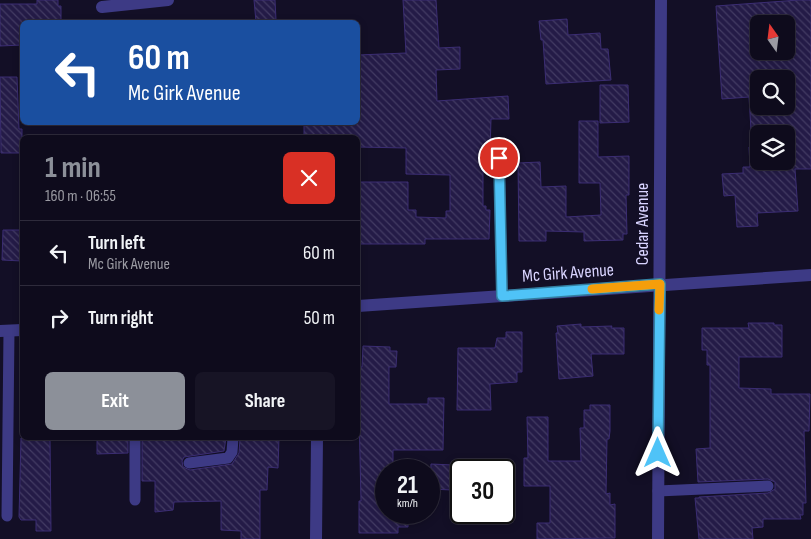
<!DOCTYPE html>
<html lang="en">
<head>
<meta charset="utf-8">
<style>
  body { margin:0; font-family:"Sofia Sans Condensed",sans-serif; background:#171425; color:#f1f3f6; height:100vh; display:flex; flex-direction:column; font-size:19px; white-space:nowrap }
  * { box-sizing:border-box; margin:0 }
  p { font-size:16px; color:#9b9ba3 }
  .icon { flex:none; width:28px; height:28px; fill:none; stroke:currentColor; stroke-width:2; stroke-linecap:round; stroke-linejoin:round }
  .map { position:relative; flex:1; overflow:hidden }
  .details { position:absolute; left:20px; top:135px; width:340px; height:305px; display:flex; flex-direction:column; background:#0e0b1c; border-radius:8px; box-shadow:0 2px 8px #0003,0 0 0 1px #2e2b3b }
  .details>* { flex:none }
  .hud { position:absolute; left:20px; top:20px; width:340px; height:105px; border-radius:8px; box-shadow:0 2px 8px #0003,0 0 0 1px #2e2b3b; background:#1a4fa0; color:#fff; overflow:hidden }
  .needle { width:32px; rotate:346deg }
  .tools { position:absolute; left:750px; top:15px; display:grid; gap:10px }
  .tools a { display:grid; place-items:center; width:45px; height:45px; border-radius:8px; background:#0e0b1c; box-shadow:0 2px 8px #0003,0 0 0 1px #2e2b3b; font-size:25px }
  .speed { position:absolute; left:375px; top:459px; display:flex; gap:10px; font-size:25px; font-weight:700; text-align:center }
  .speed>* { display:grid; place-content:center; width:65px; height:65px; border-radius:50%; background:#0e0b1c; box-shadow:0 2px 8px #0003,0 0 0 1px #2e2b3b; line-height:1 }
  .speed small { font-size:12px; font-weight:400 }
  .speed .limit { border:2px solid #111; border-radius:8px; background:#fff; color:#111 }
  .pin { position:absolute; display:grid; place-items:center; width:42px; height:42px; color:#fff; margin:-21px; border:2px solid #fff; border-radius:50%; box-shadow:0 1px 5px #0007 }
  .me { position:absolute; width:55px; margin:-28px; rotate:0deg; stroke-linejoin:round; filter:drop-shadow(0 0 4px #0008) }
  .turn { display:flex; align-items:center; gap:18px; height:105px; padding:0 25px; font-size:22px }
  .turn .icon { width:65px; height:65px; stroke-width:2.5 }
  .turn b { display:block; font-size:35px; line-height:42px }
  .round { display:grid; place-items:center; flex:none; width:52px; height:52px; border-radius:8px; background:#171425 }
  .overview { display:flex; align-items:center; justify-content:space-between; height:85px; padding:0 25px }
  h1 { font-size:30px; font-weight:700; line-height:38px; color:#8c9099 }
  .button { display:flex; gap:10px; margin-top:auto; padding:10px 25px }
  .button a { flex:1; height:58px; border-radius:8px; background:#8c9099; color:#fff; font-size:20px; font-weight:700; line-height:58px; text-align:center }
  .button a+a { background:#171425; color:#f1f3f6 }
  ul { padding:0; list-style:none }
  li { display:flex; align-items:center; gap:15px; height:65px; padding:0 25px; border-top:1px solid #2e2b3b }
  li div { flex:1 }
  li b { display:block; font-size:19px }
  li em { font-style:normal }
  .map>svg:first-child { display:block }
  .building { fill:url(#building-back-hatch); stroke:#3b2d73; fill-rule:evenodd }
  .lines { fill:none; stroke-linecap:round; stroke-linejoin:round }
  .lane { stroke:#3d3a85; stroke-width:11 }
  .street { stroke:#3d3a85; stroke-width:12 }
  .route-casing { stroke:#337fa1; stroke-width:12 }
  .route { stroke:#4fc3f7; stroke-width:9 }
  .slow { stroke:#f59e0b; stroke-width:9 }
  .labels { text-anchor:middle; dominant-baseline:central; stroke-width:5; stroke-linejoin:round; paint-order:stroke }
  .street-label { font-size:18px; fill:#d9d4ff; stroke:#130f26 }
</style>
</head>
<body>
<div class="map">
<svg width="811" height="539" viewBox="0 0 811 539">
  <defs>
    <pattern id="building-back-hatch" width="6" height="6" patternUnits="userSpaceOnUse" patternTransform="scale(1.25)"><rect width="6" height="6" fill="#241b47"/><path d="M-1 5l2 2M0 0l6 6M5-1l2 2" fill="none" stroke="#433b63"/></pattern>
  </defs>
  <rect width="100%" height="100%" fill="#130f26"/>
  <g class="building">
    <polygon points="37,0 58,0 58,6 61,6 61,22 22,22 22,45 0,46 0,4 37,4"/>
    <polygon points="254,0 275,0 276,20 256,22"/>
    <polygon points="403,0 436,0 439,48 460,47 460,69 436,70 437,101 508,96 509,119 491,119 490,151 483,151 483,206 486,206 486,210 490,210 489,239 425,239 425,244 358,244 358,182 408,182 408,210 416,210 416,217 446,218 446,211 450,211 450,175 406,174 406,148 358,147 358,138 304,138 304,122 358,122 358,55 406,53"/>
    <path d="M799,0H811V169H795L798,211L757,213L758,226L737,227L735,195L724,196L722,174L743,173V167H750L749,147L752,146L749,97L722,99L716,6ZM759,24H786V51H759ZM759,79H786V106H759ZM759,134H786V161H759Z"/>
    <polygon points="567,19 568,35 600,33 601,49 608,49 611,80 546,84 543,40 541,40 539,21"/>
    <polygon points="0,77 17,77 19,129 22,129 22,153 1,153"/>
    <polygon points="600,85 628,85 629,122 600,123"/>
    <polygon points="579,121 598,121 598,157 629,156 629,195 626,195 627,234 623,234 623,240 584,241 584,232 546,231 546,241 519,241 518,163 540,162 541,187 566,186 566,217 601,215 600,183 579,183"/>
    <polygon points="3,230 22,230 22,261 2,260"/>
    <polygon points="748,323 774,323 774,325 782,325 782,357 739,357 739,388 771,389 771,394 810,394 809,431 804,431 806,503 803,503 803,515 800,515 801,519 763,519 763,527 752,528 753,539 699,539 695,498 699,498 699,497 768,493 775,489 775,482 768,479 698,482 696,449 710,448 710,365 707,365 707,350 702,350 702,328 749,328"/>
    <polygon points="581,324 581,327 612,326 611,328 624,328 624,354 591,354 593,376 559,379 556,333 558,333 557,326"/>
    <polygon points="506,332 522,332 522,372 517,372 517,382 490,384 491,410 457,410 458,348 495,348 497,338 506,338"/>
    <polygon points="363,346 390,347 390,351 397,351 396,367 389,367 389,404 428,404 428,398 444,398 443,450 393,450 393,470 386,470 386,512 408,512 408,527 398,527 398,533 359,533 359,501 361,501 358,367 362,367"/>
    <polygon points="590,405 610,405 610,431 609,439 607,439 606,494 610,493 610,505 615,504 615,538 537,539 537,523 550,523 550,486 524,486 524,458 528,458 527,417 548,417 548,461 581,461 580,428 584,428 584,410 590,410"/>
    <polygon points="21,438 50,438 51,531 36,531 36,520 21,520 19,517"/>
    <polygon points="97,438 128,438 128,453 97,454"/>
    <polygon points="142,438 226,438 224,451 184,457 182,461 183,467 190,470 232,464 239,453 240,438 279,438 278,468 268,467 267,490 260,490 260,539 241,539 241,531 221,530 221,501 174,502 173,510 155,512 155,481 142,481"/>
    <polygon points="431,464 453,465 452,490 430,489"/>
  </g>
  <g class="lines">
    <g class="lane">
      <polyline points="499,158 502,296"/>
      <polyline points="135,438 135,500"/>
      <polyline points="189,463 228,458 232,452 233,438"/>
      <polyline points="658,491 768,486"/>
      <polyline points="7,516 9,331"/>
    </g>
    <g class="street">
      <polyline points="102,7 168,0"/>
      <polyline points="358,306 811,275"/>
      <polyline points="0,331 22,330"/>
      <polyline points="316,539 317,438"/>
      <polyline points="658,539 661,0"/>
    </g>
  </g>
  <g class="lines">
    <defs>
      <polyline id="route" points="499,158 502,296 660,284 658,453"/>
    </defs>
    <use href="#route" class="route-casing"/>
    <use href="#route" class="route"/>
    <polyline class="slow" points="592,289 660,284 659,310"/>
  </g>
  <g class="labels">
    <g class="street-label">
      <text transform="translate(642 224) rotate(-90)">Cedar Avenue</text>
      <text transform="translate(568 273) rotate(-4)">Mc Girk Avenue</text>
    </g>
  </g>
</svg>
<div class="tools">
<a><svg class="needle" viewBox="-14 -14 28 28"><path d="M0-13l5 13h-10z" fill="#e53935"/><path d="M0 13l5-13h-10z" fill="#9b9ba3"/></svg></a>
<a><svg class="icon" aria-label="search" viewBox="0 0 24 24"><circle cx="10" cy="10" r="6"/><path d="M15 15l6 6"/></svg></a>
<a><svg class="icon" aria-label="layers" viewBox="0 0 24 24"><path d="M12 4l9 5-9 5-9-5zM3 14l9 5 9-5"/></svg></a>
</div>
<div class="speed"><div>21<small>km/h</small></div><div class="limit">30</div></div>
<div class="pin" style="left:499px;top:158px;background:#d93025"><svg class="icon" aria-label="arrive" viewBox="0 0 24 24"><path d="M6 21V4h12l-3 4 3 4H6"/></svg></div>
<svg class="me" style="left:658px;top:453px" viewBox="-20 -20 40 40"><path d="M0-17L14 15 0 8-14 15z" fill="#4fc3f7" stroke="#fff" stroke-width="4"/></svg>
<div class="hud">
<div class="turn"><svg class="icon" aria-label="left" viewBox="0 0 24 24"><path d="M17 20v-9H6M10 6l-5 5 5 5"/></svg><div><b>60 m</b>Mc Girk Avenue</div></div>
</div>
<section class="details">
<div class="overview"><div><h1>1 min</h1><p>160 m · 06:55</p></div><a class="round" style="background:#d93025;color:#fff"><svg class="icon" aria-label="close" viewBox="0 0 24 24"><path d="M6 6l12 12M18 6L6 18"/></svg></a></div>
<ul>
<li><svg class="icon" aria-label="left" viewBox="0 0 24 24"><path d="M17 20v-9H6M10 6l-5 5 5 5"/></svg><div><b>Turn left</b><p>Mc Girk Avenue</p></div><em>60 m</em></li>
<li><svg class="icon" aria-label="right" viewBox="0 0 24 24"><path d="M7 20v-9h11M14 6l5 5-5 5"/></svg><div><b>Turn right</b></div><em>50 m</em></li>
</ul>
<div class="button"><a>Exit</a><a>Share</a></div>
</section>
</div>
</body>
</html>
